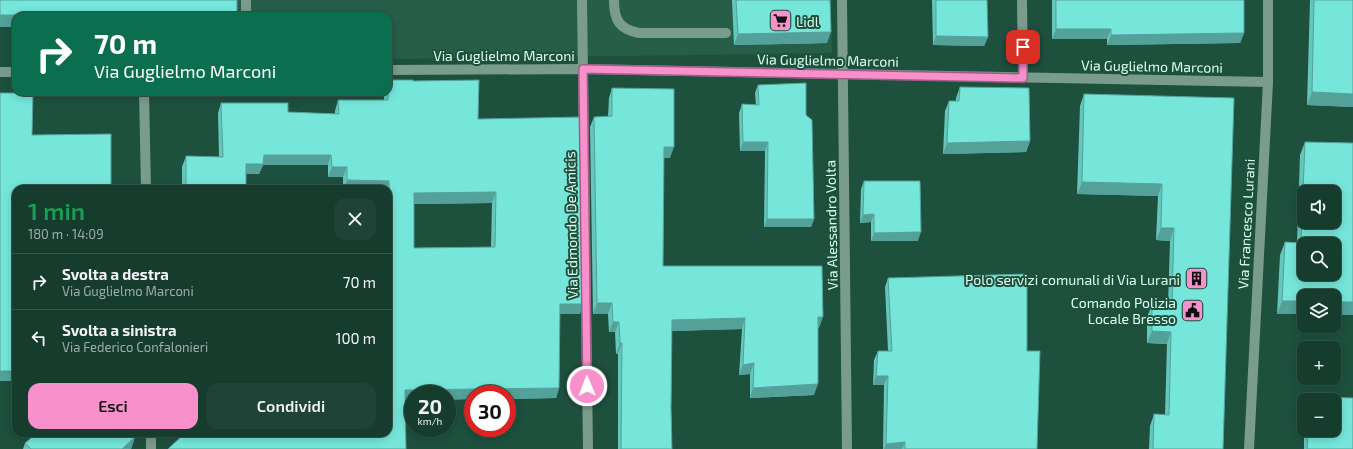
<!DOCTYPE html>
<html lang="it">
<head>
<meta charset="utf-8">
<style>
  body { margin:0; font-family:"Exo 2",sans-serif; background:#1f4336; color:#f1f3f6; height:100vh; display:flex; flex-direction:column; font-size:15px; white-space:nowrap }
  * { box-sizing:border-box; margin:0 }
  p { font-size:13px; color:#9eadaa }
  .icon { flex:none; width:22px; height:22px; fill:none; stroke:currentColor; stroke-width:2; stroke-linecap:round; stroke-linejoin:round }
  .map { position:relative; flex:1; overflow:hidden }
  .sheet { position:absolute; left:12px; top:185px; width:380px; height:252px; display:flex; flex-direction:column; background:#163c2e; border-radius:12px; box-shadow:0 2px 10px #0003,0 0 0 1px #35564a }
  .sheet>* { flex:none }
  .banner { position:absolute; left:12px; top:12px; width:380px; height:84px; border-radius:12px; box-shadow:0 2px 10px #0003,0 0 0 1px #35564a; background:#0b6e4f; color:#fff; overflow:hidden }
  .buttons { position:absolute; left:1297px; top:185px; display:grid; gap:8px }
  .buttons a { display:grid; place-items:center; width:44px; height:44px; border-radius:8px; background:#163c2e; box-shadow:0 2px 10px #0003,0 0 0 1px #35564a; font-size:20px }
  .speed { position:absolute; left:404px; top:385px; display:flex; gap:8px; font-size:20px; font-weight:700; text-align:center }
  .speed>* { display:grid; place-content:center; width:52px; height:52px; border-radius:50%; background:#163c2e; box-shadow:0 2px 10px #0003,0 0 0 1px #35564a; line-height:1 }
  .speed small { font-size:10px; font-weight:400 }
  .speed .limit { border:6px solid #d22; background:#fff; color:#111 }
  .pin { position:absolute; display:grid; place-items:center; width:34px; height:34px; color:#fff; margin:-17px; border-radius:8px; box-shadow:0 2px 6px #0006 }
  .me { position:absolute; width:44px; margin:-22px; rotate:359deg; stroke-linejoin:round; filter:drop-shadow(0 0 3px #0008) }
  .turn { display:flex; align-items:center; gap:14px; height:84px; padding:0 16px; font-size:18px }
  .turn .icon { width:52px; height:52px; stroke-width:2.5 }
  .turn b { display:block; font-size:28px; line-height:34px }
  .round { display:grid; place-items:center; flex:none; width:42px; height:42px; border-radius:12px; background:#1f4336 }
  .overview { display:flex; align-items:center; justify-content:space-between; height:68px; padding:0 16px }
  h1 { font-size:24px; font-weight:600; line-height:30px; color:#1e9e55 }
  .primary-button { display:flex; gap:8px; margin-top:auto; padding:8px 16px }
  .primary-button a { flex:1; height:46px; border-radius:12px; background:#f890cb; color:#111; font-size:16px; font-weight:600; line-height:46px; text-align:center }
  .primary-button a+a { background:#1f4336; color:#f1f3f6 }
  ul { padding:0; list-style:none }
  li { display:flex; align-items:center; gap:12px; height:56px; padding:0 16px; border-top:1px solid #35564a }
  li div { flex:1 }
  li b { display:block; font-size:15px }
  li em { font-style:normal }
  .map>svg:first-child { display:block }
  .built { fill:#275e4a }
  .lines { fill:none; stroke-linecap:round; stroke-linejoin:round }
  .minor { stroke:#7a9c8d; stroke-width:10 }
  .wall { fill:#65c6bb; fill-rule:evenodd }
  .shaded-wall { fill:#53a199 }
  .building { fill:#76e6da; stroke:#53a199; fill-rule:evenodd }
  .route-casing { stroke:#a15e84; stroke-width:10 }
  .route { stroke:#f890cb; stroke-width:7 }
  .labels { text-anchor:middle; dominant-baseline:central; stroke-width:4; stroke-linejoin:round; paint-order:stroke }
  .poi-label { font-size:14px; fill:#dcffef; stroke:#1e503e; text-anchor:end }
  .street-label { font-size:14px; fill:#dcffef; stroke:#1e503e }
</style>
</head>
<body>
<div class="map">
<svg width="1353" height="449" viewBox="0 0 1353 449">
  <rect width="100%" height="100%" fill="#1e503e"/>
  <polygon class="built" points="117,0 831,0 832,53 388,59 388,16 117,16"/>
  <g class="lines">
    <g class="minor">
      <polyline points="246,0 246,16"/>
      <polyline points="582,0 588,449"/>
      <path d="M614,0C614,20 619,29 639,33H726"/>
      <polyline points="842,0 847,449"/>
      <polyline points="1022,0 1023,78"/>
      <polyline points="388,70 583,69 1268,82"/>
      <polyline points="0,72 16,72"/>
      <polyline points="144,92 146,189"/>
      <polyline points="151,433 151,449"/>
      <polyline points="1249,449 1268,82 1268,0"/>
    </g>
  </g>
  <g class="wall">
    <polygon points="732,0 830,0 827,43 734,45"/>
    <polygon points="932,0 987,0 988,37 984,46 933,45"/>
    <polygon points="1052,0 1244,0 1244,33 1240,43 1107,45 1107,39 1052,39"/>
    <polygon points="1310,0 1353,0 1353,107 1307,105"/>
    <path d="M413,81L478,119L580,314H560L559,388L556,398L507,399V394H473V399L405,400L388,433V189H343V177H328V165H263L259,174H246V189H182V167L186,156L219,157L218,113L221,103L288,112L335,114V111L338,100H384V92H388ZM492,203L491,247L414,248V204Z"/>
    <polygon points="758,85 806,115 814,219 811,227 764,227 765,151 740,151 739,113 742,104 756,105 755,93"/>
    <polygon points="960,87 1030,141 1026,152 943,154 945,111 949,101 956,101 956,98"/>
    <polygon points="612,88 670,158 664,158 663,266 819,328 818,328 814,395 750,398 750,374 739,375 742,329 672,331 671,408 672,449 618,449 618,354 616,354 615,332 609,332 608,314 593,314 590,127 594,117 608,117 609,98"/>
    <polygon points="1084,94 1234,98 1223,449 1149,449 1150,426 1154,414 1165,415 1167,344 1147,343 1147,317 1152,305 1168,305 1170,241 1156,240 1158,196 1077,194 1080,106"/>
    <polygon points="1305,142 1353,143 1353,315 1334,315 1304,296 1304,314 1277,314 1280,255 1285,242 1297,242 1300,155"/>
    <polygon points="864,181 918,241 871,241 871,222 860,223 861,189"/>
    <polygon points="888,278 1027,351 1037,449 883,449 884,385 873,385 874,360 878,351 888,351 885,287"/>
    <polygon points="1309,397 1353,398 1353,449 1304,449 1304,430 1334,430 1334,400 1308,400"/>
    <polygon points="135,437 131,449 23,449 25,443"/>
  </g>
  <g class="shaded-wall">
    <polygon points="0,15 124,15 123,16 16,16 16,27 0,27"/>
    <polygon points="1056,29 1111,29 1107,39 1052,39"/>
    <polygon points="831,32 827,43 734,45 738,34"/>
    <polygon points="1244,33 1240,43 1107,45 1111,35"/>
    <polygon points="936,36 988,37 984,46 933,45"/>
    <polygon points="1312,92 1353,94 1353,107 1307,105"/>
    <polygon points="1030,141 1026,152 943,154 947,143"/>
    <polygon points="743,142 768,142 765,151 740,151"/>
    <polygon points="664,147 674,147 670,158 660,158"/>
    <polygon points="264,155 331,155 328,165 263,165 259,174 242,174 246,164"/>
    <polygon points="332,167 347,167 343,177 328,177"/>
    <polygon points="347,180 389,181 387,189 344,189"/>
    <polygon points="1082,182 1162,184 1158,196 1077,194"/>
    <polygon points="496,192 492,203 410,204 414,193"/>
    <polygon points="874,214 871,222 860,223 863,215"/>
    <polygon points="767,219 814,219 811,227 764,227"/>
    <polygon points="1161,228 1174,228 1170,241 1156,240"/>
    <polygon points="921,232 918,241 871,241 874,233"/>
    <polygon points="1282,301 1304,301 1304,314 1277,314"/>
    <rect x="1334" y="302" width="19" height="13"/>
    <polygon points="597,303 612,303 608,314 593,314"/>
    <polygon points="560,304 584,304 580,314 557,314"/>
    <polygon points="818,317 823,317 819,328 814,328"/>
    <polygon points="745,318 742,329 668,331 672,320"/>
    <polygon points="613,322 619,322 615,332 609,332"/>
    <polygon points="1152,331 1171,332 1167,344 1147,343"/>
    <polygon points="620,343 622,343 618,354 616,354"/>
    <polygon points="754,363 750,374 739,375 743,365"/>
    <rect x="0" y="371" width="16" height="10"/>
    <polygon points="876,376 888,376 884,385 873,385"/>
    <polygon points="818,384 814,395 750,398 753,388"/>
    <polygon points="559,388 556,398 507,399 507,394 473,394 473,399 447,400 447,394 413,394 413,400 401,400 405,390"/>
    <polygon points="135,437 131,449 122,449"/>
    <polygon points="905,442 902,449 884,449 886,444"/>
  </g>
  <g class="building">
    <polygon points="0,0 237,0 237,16 124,16 124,15 0,15"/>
    <polygon points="736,0 830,0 831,32 738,34"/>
    <polygon points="936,0 987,0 988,37 936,36"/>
    <polygon points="1056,0 1244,0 1244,33 1111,35 1111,29 1056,29"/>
    <polygon points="1314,0 1353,0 1353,94 1312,92"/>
    <path d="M388,80H413V81L479,80L478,119L581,117L584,304H560L559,388L405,390L406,449H168L185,433H388V293H391L389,181L347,180V167H332L331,155H264L263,164H246V189H186V156L223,157L221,103H288V112L339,114L338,100H388ZM496,192L495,247L414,248V193Z"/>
    <polygon points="806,83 806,115 812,120 814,219 767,219 768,142 743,142 742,104 759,105 758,85"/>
    <polygon points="960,87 1029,88 1030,141 947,143 949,101 959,101"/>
    <polygon points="612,88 674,89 674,147 664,147 663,266 822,266 823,317 818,317 818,384 753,388 754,363 743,365 745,318 672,320 671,408 672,449 621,449 622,343 620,343 619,322 613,322 612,303 597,303 594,117 612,116"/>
    <polygon points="0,93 33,93 32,135 111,134 111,189 16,189 16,371 0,371"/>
    <polygon points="1084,94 1234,98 1223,449 1153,449 1154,414 1169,415 1171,332 1152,331 1152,305 1172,305 1174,228 1161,228 1162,184 1082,182"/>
    <path d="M1305,142L1353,143V302H1334V296H1304V301H1282L1285,242L1301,243ZM1304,192H1334V222H1304ZM1304,244H1334V274H1304Z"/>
    <polygon points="864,181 920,181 921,232 874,233 874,214 863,215"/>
    <polygon points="1027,274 1027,351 1040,351 1037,449 905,449 905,442 886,444 888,376 876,376 878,351 892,351 888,278"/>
    <polygon points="1309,397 1353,398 1353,449 1307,449 1308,430 1334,430 1334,400 1309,400"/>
    <polygon points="37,433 132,433 135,437 122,449 31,449 25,443"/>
  </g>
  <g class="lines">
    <defs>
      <polyline id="route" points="587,386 583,69 1023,78 1023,47"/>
    </defs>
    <use href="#route" class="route-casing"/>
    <use href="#route" class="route"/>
  </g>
  <defs>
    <symbol id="supermarket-square" viewBox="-11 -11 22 22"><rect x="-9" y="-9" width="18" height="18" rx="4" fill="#f890cb" stroke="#1e503e"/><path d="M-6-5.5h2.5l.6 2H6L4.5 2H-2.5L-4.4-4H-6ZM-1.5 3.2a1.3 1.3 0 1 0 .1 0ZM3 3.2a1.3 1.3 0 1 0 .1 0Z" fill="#111"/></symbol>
    <symbol id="building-square" viewBox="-11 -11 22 22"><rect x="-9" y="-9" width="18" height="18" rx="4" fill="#f890cb" stroke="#1e503e"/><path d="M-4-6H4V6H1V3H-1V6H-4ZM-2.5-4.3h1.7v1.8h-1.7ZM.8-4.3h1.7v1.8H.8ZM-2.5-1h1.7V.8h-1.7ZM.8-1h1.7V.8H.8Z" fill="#111"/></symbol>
    <symbol id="civic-square" viewBox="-11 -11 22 22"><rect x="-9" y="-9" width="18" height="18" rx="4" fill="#f890cb" stroke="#1e503e"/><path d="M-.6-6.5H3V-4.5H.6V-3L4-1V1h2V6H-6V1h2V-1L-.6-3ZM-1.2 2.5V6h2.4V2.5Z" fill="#111"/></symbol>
  </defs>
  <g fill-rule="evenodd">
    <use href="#supermarket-square" x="768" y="8" width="25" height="25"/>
    <use href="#building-square" x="1184" y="266" width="25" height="25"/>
    <use href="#civic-square" x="1180" y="298" width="25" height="25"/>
  </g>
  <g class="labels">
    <g class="poi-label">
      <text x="796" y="21" text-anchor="start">Lidl</text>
      <text x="1180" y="279">Polo servizi comunali di Via Lurani</text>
      <text x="1176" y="302">Comando Polizia<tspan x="1176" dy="16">Locale Bresso</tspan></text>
    </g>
    <g class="street-label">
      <text x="504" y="55">Via Guglielmo Marconi</text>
      <text transform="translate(828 60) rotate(1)">Via Guglielmo Marconi</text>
      <text transform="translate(1152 66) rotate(1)">Via Guglielmo Marconi</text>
      <text transform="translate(1246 224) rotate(-87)">Via Francesco Lurani</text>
      <text transform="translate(571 225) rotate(-91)">Via Edmondo De Amicis</text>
      <text transform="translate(831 225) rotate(-91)">Via Alessandro Volta</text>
    </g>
  </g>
</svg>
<div class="buttons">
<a><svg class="icon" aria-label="sound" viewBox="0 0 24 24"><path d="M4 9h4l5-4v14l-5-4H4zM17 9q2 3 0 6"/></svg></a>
<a><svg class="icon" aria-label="search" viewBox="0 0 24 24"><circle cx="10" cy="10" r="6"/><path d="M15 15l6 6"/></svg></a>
<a><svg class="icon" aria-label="layers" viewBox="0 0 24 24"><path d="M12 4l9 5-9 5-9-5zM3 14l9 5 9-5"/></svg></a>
<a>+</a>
<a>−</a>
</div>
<div class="speed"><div>20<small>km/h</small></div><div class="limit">30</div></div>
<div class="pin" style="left:1023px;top:47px;background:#d93025"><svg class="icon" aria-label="arrive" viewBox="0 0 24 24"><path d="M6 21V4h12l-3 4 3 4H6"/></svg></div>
<svg class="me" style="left:587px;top:386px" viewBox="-20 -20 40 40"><circle r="17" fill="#f890cb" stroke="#fff" stroke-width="3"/><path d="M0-11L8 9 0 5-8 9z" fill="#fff"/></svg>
<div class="banner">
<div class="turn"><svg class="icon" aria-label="right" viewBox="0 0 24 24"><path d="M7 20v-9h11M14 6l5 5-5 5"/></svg><div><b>70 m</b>Via Guglielmo Marconi</div></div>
</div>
<section class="sheet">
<div class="overview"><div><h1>1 min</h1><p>180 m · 14:09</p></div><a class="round"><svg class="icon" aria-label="close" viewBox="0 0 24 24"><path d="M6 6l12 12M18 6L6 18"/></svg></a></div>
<ul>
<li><svg class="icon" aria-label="right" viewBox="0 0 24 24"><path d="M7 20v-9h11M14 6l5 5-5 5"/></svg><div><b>Svolta a destra</b><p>Via Guglielmo Marconi</p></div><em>70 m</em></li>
<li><svg class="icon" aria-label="left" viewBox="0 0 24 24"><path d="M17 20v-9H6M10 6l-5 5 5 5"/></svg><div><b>Svolta a sinistra</b><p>Via Federico Confalonieri</p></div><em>100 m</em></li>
</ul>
<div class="primary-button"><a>Esci</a><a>Condividi</a></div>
</section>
</div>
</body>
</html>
